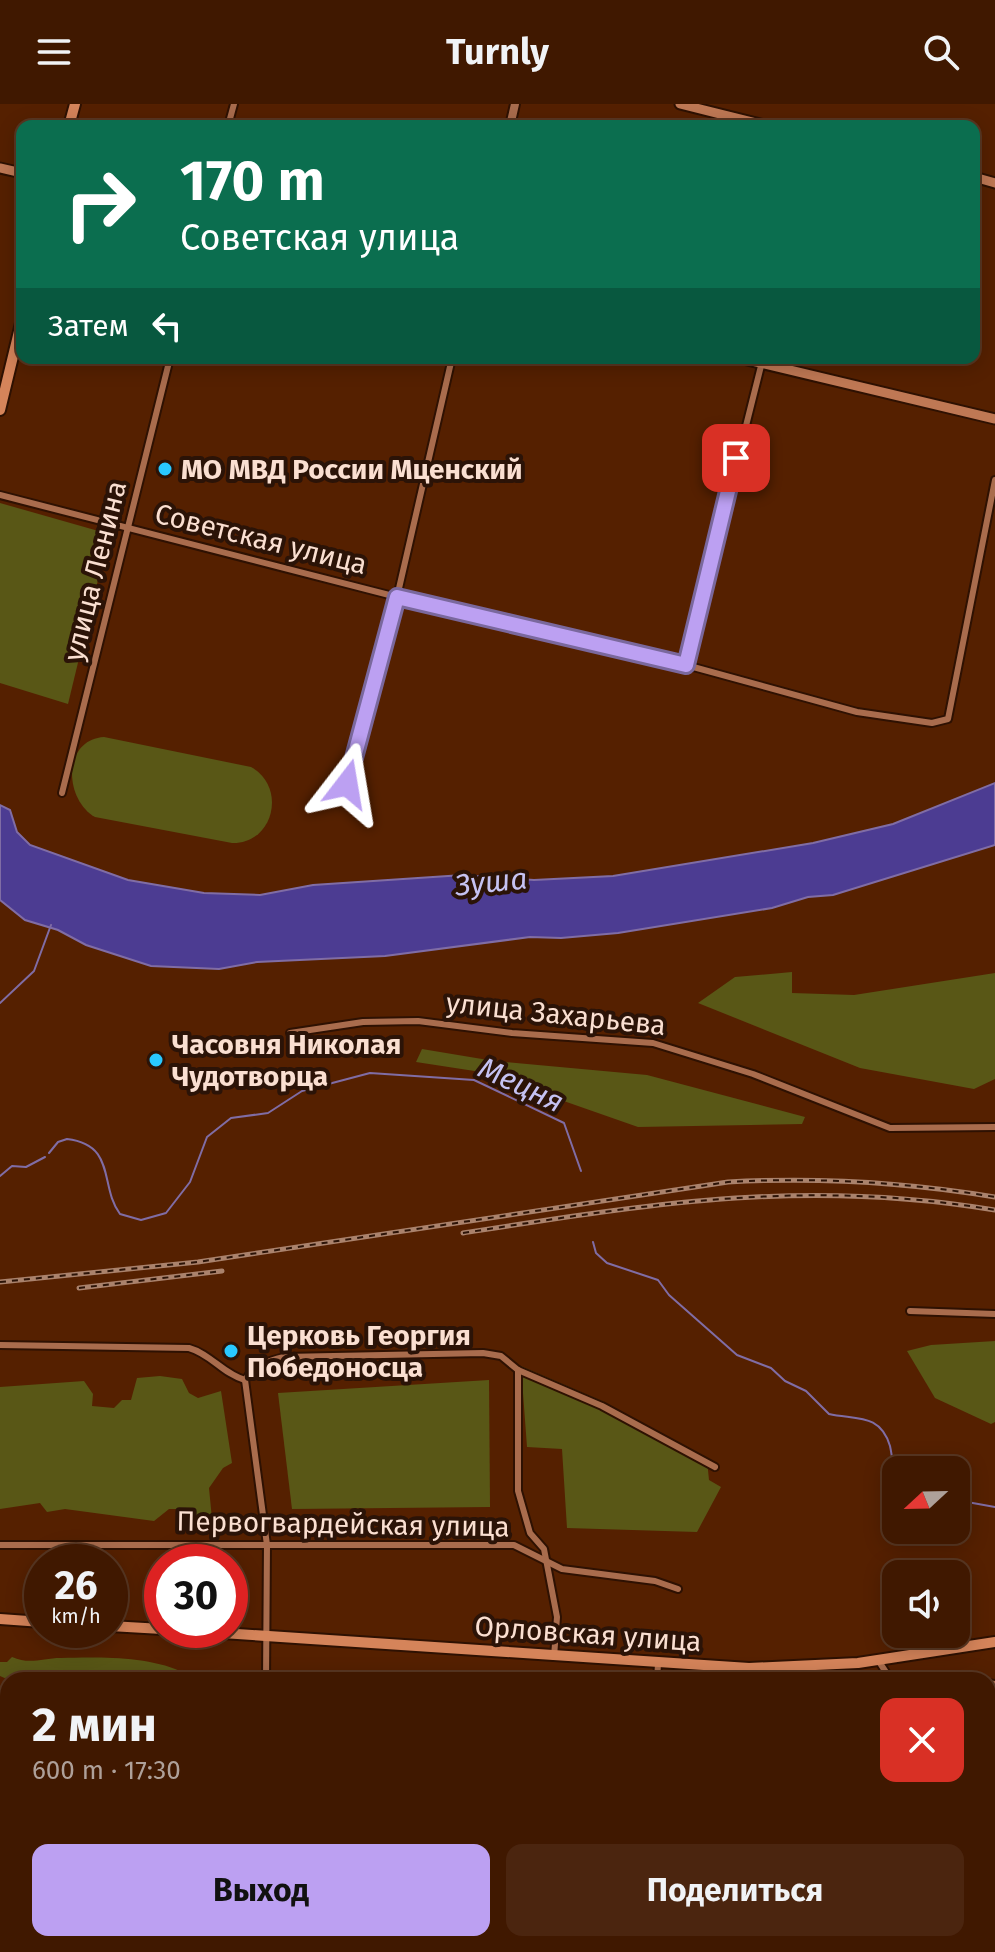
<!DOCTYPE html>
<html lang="ru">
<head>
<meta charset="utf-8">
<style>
  body { margin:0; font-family:"Fira Sans",sans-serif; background:#4b250f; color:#f1f3f6; height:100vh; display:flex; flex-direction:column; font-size:30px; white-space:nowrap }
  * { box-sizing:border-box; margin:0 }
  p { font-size:26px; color:#aea099 }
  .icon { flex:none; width:44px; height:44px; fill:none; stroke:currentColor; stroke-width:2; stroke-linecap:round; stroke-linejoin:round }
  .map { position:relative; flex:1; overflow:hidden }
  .panel { position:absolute; left:0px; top:1568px; width:996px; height:280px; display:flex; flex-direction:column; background:#401800; border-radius:24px 24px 0 0; box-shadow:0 4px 20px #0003,0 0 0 2px #593722 }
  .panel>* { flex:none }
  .hud { position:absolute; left:16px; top:16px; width:964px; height:244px; border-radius:16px; box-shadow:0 4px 20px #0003,0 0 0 2px #593722; background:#0b6e4f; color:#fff; overflow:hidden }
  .needle { width:52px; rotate:248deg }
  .controls { position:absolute; left:882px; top:1352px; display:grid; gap:16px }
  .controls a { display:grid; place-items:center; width:88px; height:88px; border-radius:16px; background:#401800; box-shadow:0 4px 20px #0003,0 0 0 2px #593722; font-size:40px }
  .speed { position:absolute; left:24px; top:1440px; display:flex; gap:16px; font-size:40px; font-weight:700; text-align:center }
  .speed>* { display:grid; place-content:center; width:104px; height:104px; border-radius:50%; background:#401800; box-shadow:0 4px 20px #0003,0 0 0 2px #593722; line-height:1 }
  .speed small { font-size:20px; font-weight:400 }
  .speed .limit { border:12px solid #d22; background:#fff; color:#111 }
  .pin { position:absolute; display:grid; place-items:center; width:68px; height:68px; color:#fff; margin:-34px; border-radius:16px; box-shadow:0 4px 12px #0006 }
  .me { position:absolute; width:88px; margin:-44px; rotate:14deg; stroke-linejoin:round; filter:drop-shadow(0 0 6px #0008) }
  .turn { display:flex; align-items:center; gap:28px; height:168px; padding:0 32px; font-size:36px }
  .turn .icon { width:104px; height:104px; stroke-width:2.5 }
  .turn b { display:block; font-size:56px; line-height:68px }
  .then { display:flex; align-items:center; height:76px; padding:0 32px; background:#0003; gap:16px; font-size:30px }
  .round { display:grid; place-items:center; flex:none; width:84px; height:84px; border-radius:16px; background:#4b250f }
  .headline { display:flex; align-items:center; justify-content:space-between; height:136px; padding:0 32px }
  h1 { font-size:48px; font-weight:700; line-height:60px }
  .action { display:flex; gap:16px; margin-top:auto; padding:16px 32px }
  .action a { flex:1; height:92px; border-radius:16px; background:#bca0f2; color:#111; font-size:32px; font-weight:700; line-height:92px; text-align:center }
  .action a+a { background:#4b250f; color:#f1f3f6 }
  header { display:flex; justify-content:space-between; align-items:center; height:104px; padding:0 32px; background:#401800; font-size:36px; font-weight:700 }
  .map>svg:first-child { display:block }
  .green { fill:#595716 }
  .water { fill:#4c3c92; stroke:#806da5; stroke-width:2 }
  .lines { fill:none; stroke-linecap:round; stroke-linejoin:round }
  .stream { stroke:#806da5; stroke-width:2 }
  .minor-casing { stroke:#2e1102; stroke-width:10 }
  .tertiary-casing { stroke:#2e1102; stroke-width:12 }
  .secondary-casing { stroke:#2e1102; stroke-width:13 }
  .primary-casing { stroke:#2e1102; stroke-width:14 }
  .minor { stroke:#a96c4d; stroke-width:6 }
  .tertiary { stroke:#a96c4d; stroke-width:8 }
  .secondary { stroke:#bf7854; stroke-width:9 }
  .primary { stroke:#d5845a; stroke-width:10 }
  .rail-casing { stroke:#aa826c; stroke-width:5 }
  .rail { stroke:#2b1307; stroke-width:2; stroke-dasharray:6; stroke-linecap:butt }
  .route-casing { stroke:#7a689d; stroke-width:20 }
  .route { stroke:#bca0f2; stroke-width:14 }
  .poi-dot { fill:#29c8ff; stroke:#2b1307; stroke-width:3 }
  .labels { text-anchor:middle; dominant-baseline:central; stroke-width:8; stroke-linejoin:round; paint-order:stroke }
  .poi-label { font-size:28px; font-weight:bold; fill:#fadfd1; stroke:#2b1307; text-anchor:start }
  .street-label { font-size:28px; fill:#fadfd1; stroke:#2b1307 }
  .water-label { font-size:30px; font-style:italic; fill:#c5c2f2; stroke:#2b1307 }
</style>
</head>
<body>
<header><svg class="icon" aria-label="menu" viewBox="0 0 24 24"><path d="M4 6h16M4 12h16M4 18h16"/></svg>Turnly<svg class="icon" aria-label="search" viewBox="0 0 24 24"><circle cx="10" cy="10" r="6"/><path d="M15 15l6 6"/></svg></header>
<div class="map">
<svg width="995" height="1848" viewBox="0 0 995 1848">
  <rect width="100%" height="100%" fill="#552000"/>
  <g class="green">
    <polygon points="0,399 109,430 68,600 0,579"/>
    <path d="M104,633L251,663C287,683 274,740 232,739L95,713C64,695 62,636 104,633Z"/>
    <polygon points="792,868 792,889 854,891 995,869 995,975 974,985 860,964 698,899 735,873"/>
    <polygon points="422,945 494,957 647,971 805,1013 802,1020 638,1023 481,968 416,958"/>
    <polygon points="995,1237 995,1318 991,1320 935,1294 907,1247 931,1241"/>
    <polygon points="521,1262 602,1297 707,1356 709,1376 721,1383 697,1428 567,1424 562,1345 527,1343"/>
    <polygon points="160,1272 182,1275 189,1289 198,1294 221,1287 232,1359 223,1364 209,1384 212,1415 203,1427 187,1405 169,1405 154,1417 65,1405 47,1408 40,1399 0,1405 0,1283 84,1277 93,1290 92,1302 114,1304 122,1296 131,1296 137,1274"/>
    <polygon points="489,1276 490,1403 292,1405 278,1289"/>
    <path d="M12,1553C30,1561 42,1554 61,1554C96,1553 147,1552 180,1567L183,1576H9L0,1572V1558H7Z"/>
    <polygon points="0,1686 8,1692 8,1822 0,1818"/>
    <polygon points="995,1699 995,1800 988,1799 988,1720"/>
    <polygon points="988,1816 993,1818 991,1832 995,1834 995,1848 937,1848 950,1840 988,1840"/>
    <polygon points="38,1840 221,1840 232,1848 52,1848"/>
    <polygon points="619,1840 660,1840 657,1848 620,1848"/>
  </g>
  <polygon class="water" points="995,679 995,741 833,791 808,793 772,804 618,829 561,834 530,833 385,852 257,858 219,865 151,862 86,841 58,826 25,816 0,796 0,701 10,706 17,728 30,741 128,776 204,789 260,791 313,781 463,771 534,776 613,772 813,739 893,720"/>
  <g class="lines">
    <g class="stream">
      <polyline points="0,899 34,867 51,821"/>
      <path d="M49,1049L58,1038L67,1035C117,1041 99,1082 120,1110L141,1116L166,1109L190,1078L207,1033L231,1014L268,1009L302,987L370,969L474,976L564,1019L581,1067"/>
      <polyline points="0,1072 12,1062 26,1063 45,1053"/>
      <path d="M593,1138L596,1149L607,1159L658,1176L669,1191L737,1251L771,1264L785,1277L806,1287L829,1310C856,1316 880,1309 890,1342C892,1351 892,1358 896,1366"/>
      <polyline points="956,1396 995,1403"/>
    </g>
    <defs>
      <g id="minor">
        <polyline points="228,22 234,0"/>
        <polyline points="0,391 397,493 686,561 857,608 932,619 948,615 995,376"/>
        <polyline points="686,561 763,254"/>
        <polyline points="347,680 397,493 452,254"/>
        <polyline points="62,689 170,254"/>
        <polyline points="290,929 363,918 418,917 512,929 653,939 753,970 890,1024 995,1023"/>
        <polyline points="910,1207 995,1210"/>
        <path d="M0,1241L189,1244C211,1250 223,1270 245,1276"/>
        <polyline points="518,1266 518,1387 530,1429 544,1445 557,1513 554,1553"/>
        <path d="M245,1276C255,1261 268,1257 284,1253L483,1249L501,1252L518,1266L602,1302L715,1363"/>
        <polyline points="245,1276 267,1441 266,1576"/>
        <polyline points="0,1441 514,1441 562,1465 655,1477 678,1485"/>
        <polyline points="878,1556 891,1576"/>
        <polyline points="657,1576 658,1560"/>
        <polyline points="988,1579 995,1580"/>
        <polyline points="988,1810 995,1812"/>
        <polyline points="458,1848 463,1840"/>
      </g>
      <polyline id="tertiary" points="510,22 515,0"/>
      <g id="secondary">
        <polyline points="680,0 768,22"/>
        <polyline points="0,64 22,69"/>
        <polyline points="974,73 995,79"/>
        <polyline points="739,254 995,315"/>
        <polyline points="0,1632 8,1637"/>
        <polyline points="299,1840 311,1848"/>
      </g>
      <g id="primary">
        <polyline points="69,22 75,0"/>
        <polyline points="0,306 22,215"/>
        <polyline points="0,1515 42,1518"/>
        <polyline points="110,1522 162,1525"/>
        <polyline points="177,1526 749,1564 858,1559 995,1538"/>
      </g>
    </defs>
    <use href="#minor" class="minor-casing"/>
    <use href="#tertiary" class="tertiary-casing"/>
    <use href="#secondary" class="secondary-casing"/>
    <use href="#primary" class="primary-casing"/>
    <use href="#minor" class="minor"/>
    <use href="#tertiary" class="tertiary"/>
    <use href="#secondary" class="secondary"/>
    <use href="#primary" class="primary"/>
    <defs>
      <g id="rail">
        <path d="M463,1129C650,1100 805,1074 995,1106"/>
        <path d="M0,1178L198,1158L728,1078C819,1073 905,1078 995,1093"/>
        <polyline points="79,1184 222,1167"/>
      </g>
    </defs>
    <use href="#rail" class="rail-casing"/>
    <use href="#rail" class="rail"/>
  </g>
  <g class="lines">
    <defs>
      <polyline id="route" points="347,680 397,493 686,561 736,354"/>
    </defs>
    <use href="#route" class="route-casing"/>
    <use href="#route" class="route"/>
  </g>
  <g class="poi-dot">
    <circle cx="165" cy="365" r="8"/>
    <circle cx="156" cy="956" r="8"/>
    <circle cx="231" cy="1247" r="8"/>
  </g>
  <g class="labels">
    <g class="poi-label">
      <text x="181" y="365">МО МВД России Мценский</text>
      <text x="172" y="940">Часовня Николая<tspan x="172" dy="32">Чудотворца</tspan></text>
      <text x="247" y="1231">Церковь Георгия<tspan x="247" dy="32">Победоносца</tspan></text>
    </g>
    <g class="street-label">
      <text transform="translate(261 435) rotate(14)">Советская улица</text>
      <text transform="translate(95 467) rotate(-76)">улица Ленина</text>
      <text transform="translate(556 910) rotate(6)">улица Захарьева</text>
      <text transform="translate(343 1420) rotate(1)">Первогвардейская улица</text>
      <text transform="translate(588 1530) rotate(4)">Орловская улица</text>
    </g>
    <g class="water-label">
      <text transform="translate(491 778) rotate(-6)">Зуша</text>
      <text transform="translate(521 981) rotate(25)">Мецня</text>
    </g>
  </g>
</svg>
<div class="controls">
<a><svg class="needle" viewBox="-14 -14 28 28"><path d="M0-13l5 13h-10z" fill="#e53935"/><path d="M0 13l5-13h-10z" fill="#aea099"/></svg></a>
<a><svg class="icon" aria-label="sound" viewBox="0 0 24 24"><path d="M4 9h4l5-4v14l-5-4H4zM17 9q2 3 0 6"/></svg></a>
</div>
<div class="speed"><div>26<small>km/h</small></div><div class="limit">30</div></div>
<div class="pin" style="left:736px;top:354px;background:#d93025"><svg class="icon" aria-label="arrive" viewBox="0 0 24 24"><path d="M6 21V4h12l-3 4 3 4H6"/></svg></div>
<svg class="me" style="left:347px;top:680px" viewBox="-20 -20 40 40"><path d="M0-17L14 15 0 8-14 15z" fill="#bca0f2" stroke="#fff" stroke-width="4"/></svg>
<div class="hud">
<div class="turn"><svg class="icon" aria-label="right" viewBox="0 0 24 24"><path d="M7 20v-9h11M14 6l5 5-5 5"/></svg><div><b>170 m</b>Советская улица</div></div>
<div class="then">Затем<svg class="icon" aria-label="left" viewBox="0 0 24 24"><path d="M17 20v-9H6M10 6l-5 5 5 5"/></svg></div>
</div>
<section class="panel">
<div class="headline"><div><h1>2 мин</h1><p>600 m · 17:30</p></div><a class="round" style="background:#d93025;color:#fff"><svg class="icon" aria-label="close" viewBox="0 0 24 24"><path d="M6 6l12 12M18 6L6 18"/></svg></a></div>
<div class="action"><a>Выход</a><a>Поделиться</a></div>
</section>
</div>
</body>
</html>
